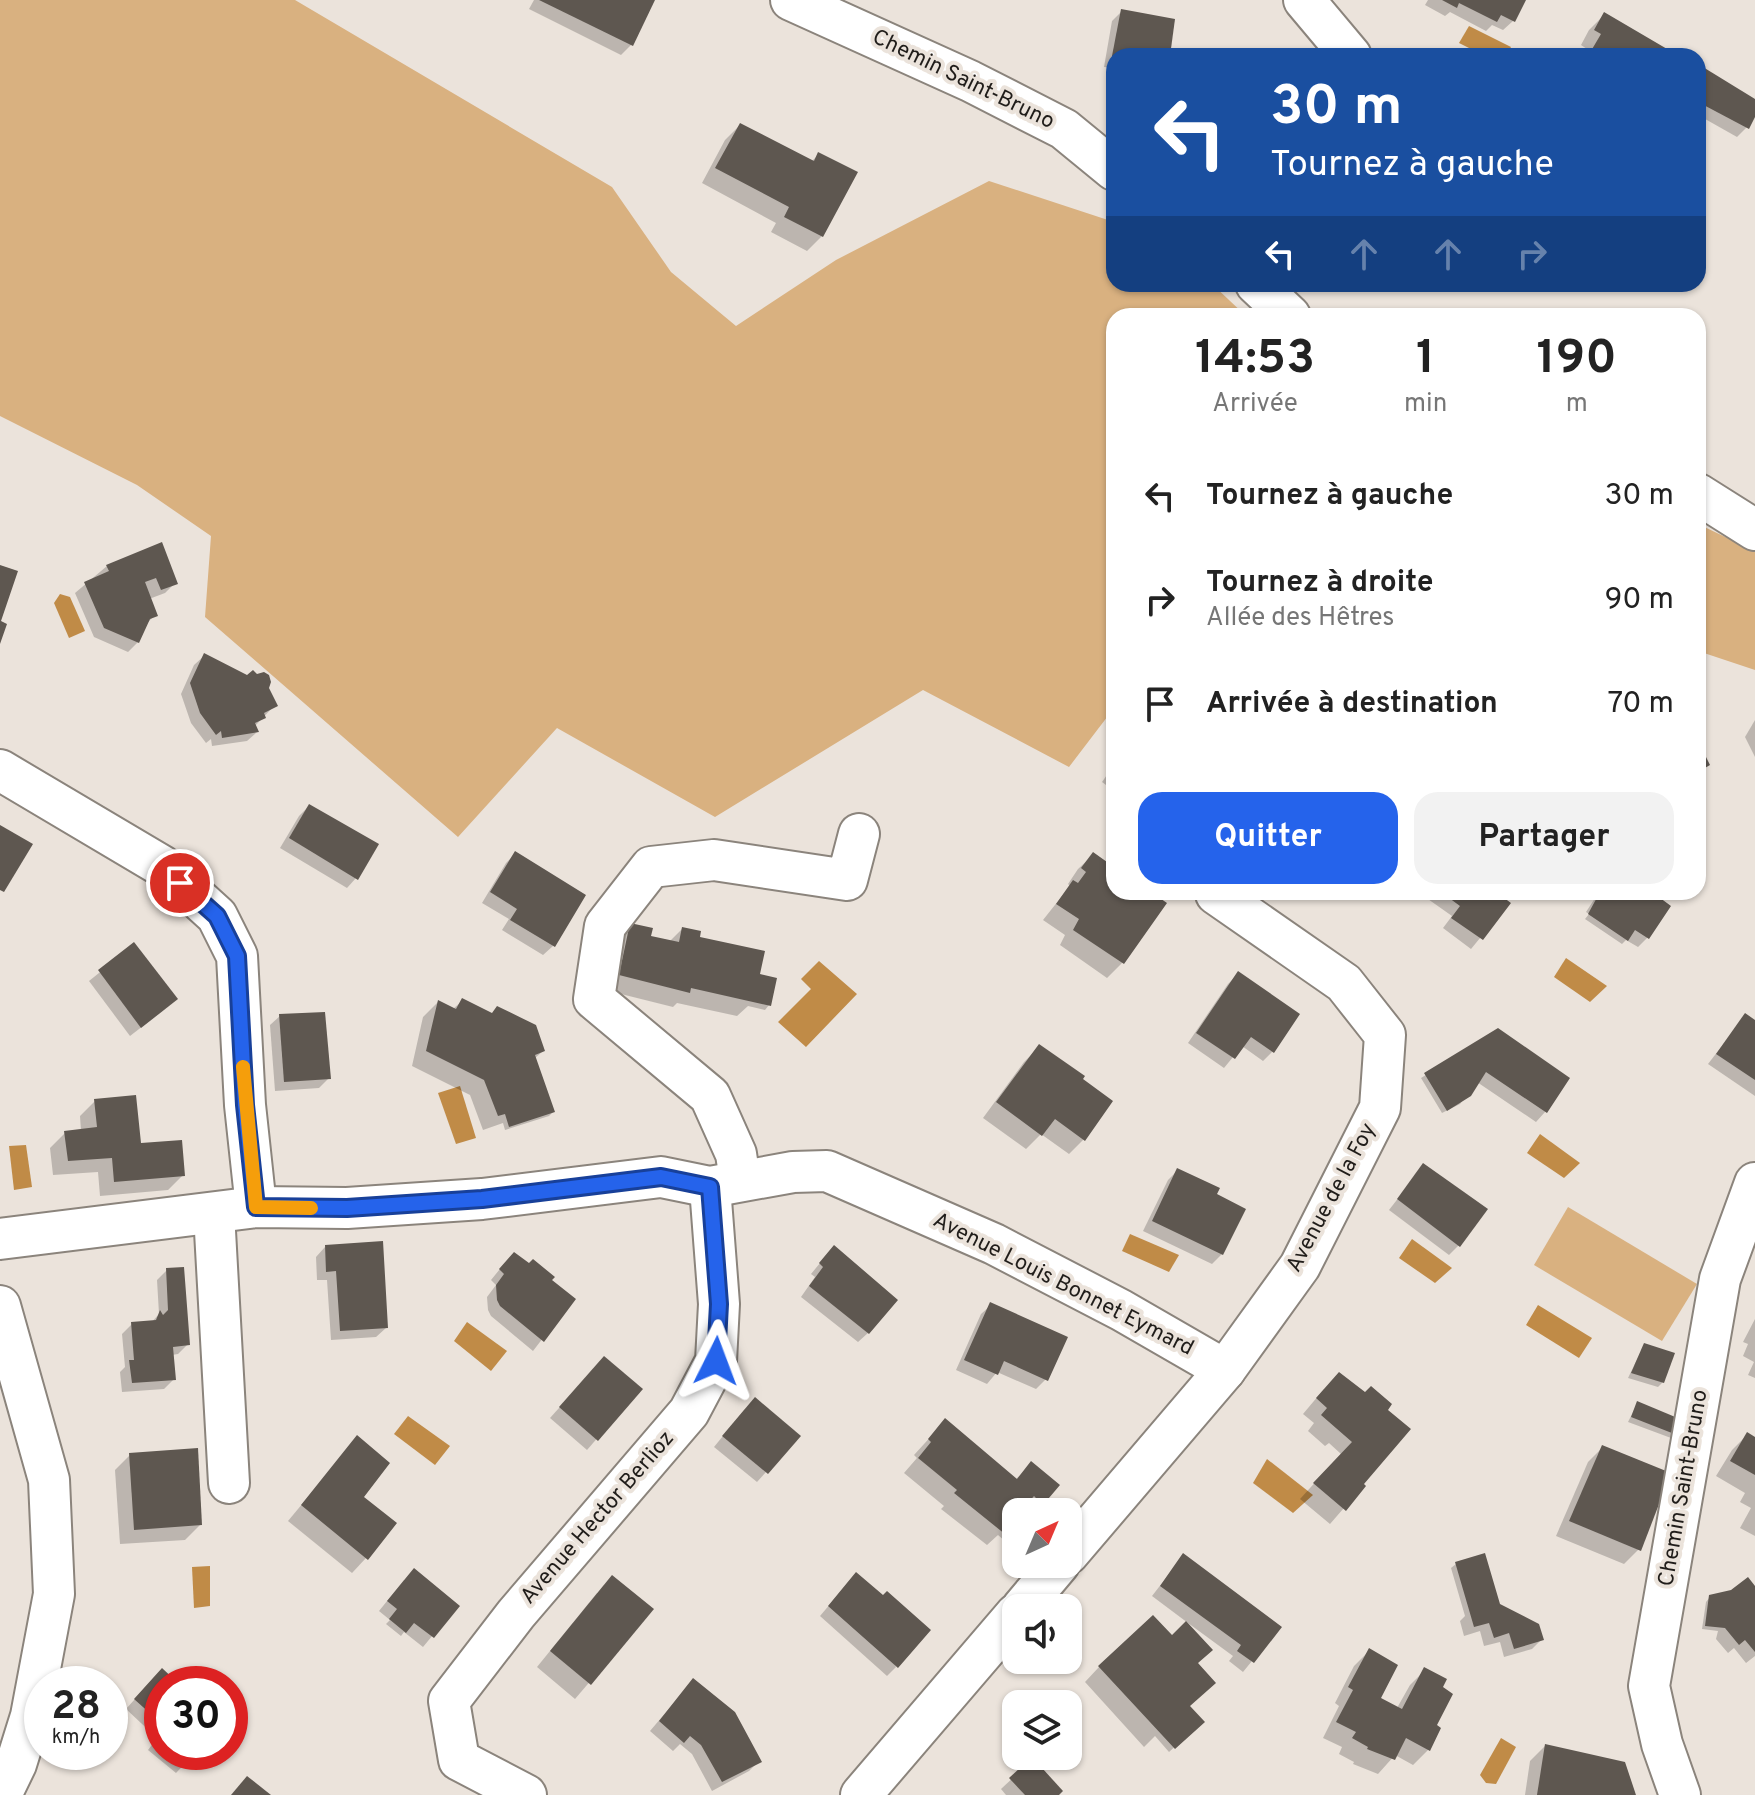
<!DOCTYPE html>
<html lang="fr">
<head>
<meta charset="utf-8">
<style>
  body { margin:0; font-family:Overpass,sans-serif; background:#f2f2f2; color:#222; height:100vh; display:flex; flex-direction:column; font-size:30px; white-space:nowrap }
  * { box-sizing:border-box; margin:0 }
  p { font-size:26px; color:#767676 }
  .icon { flex:none; width:44px; height:44px; fill:none; stroke:currentColor; stroke-width:2; stroke-linecap:round; stroke-linejoin:round }
  .map { position:relative; flex:1; overflow:hidden }
  .panel { position:absolute; left:1106px; top:308px; width:600px; height:592px; display:flex; flex-direction:column; background:#fff; border-radius:24px; box-shadow:0 2px 6px #0004 }
  .panel>* { flex:none }
  .guide { position:absolute; left:1106px; top:48px; width:600px; height:244px; border-radius:24px; box-shadow:0 2px 6px #0004; background:#1a4fa0; color:#fff; overflow:hidden }
  .needle { width:52px; rotate:44deg }
  .controls { position:absolute; left:1002px; top:1498px; display:grid; gap:16px }
  .controls a { display:grid; place-items:center; width:80px; height:80px; border-radius:16px; background:#fff; box-shadow:0 2px 6px #0004; font-size:40px }
  .speed { position:absolute; left:24px; top:1666px; display:flex; gap:16px; font-size:40px; font-weight:700; text-align:center }
  .speed>* { display:grid; place-content:center; width:104px; height:104px; border-radius:50%; background:#fff; box-shadow:0 2px 6px #0004; line-height:1 }
  .speed small { font-size:20px; font-weight:400 }
  .speed .limit { border:12px solid #d22; background:#fff; color:#111 }
  .pin { position:absolute; display:grid; place-items:center; width:68px; height:68px; color:#fff; margin:-34px; border:4px solid #fff; border-radius:50%; box-shadow:0 2px 8px #0007 }
  .me { position:absolute; width:88px; margin:-44px; rotate:3deg; stroke-linejoin:round; filter:drop-shadow(0 0 6px #0008) }
  .turn { display:flex; align-items:center; gap:28px; height:168px; padding:0 32px; font-size:36px }
  .turn .icon { width:104px; height:104px; stroke-width:2.5 }
  .turn b { display:block; font-size:56px; line-height:68px }
  .lanes { display:flex; align-items:center; height:76px; padding:0 32px; background:#0003; justify-content:center; gap:40px; direction:ltr }
  .lanes .off { opacity:.35 }
  .eta { display:flex; justify-content:space-evenly; align-items:center; height:136px; text-align:center }
  .eta b { font-size:48px; font-weight:700; line-height:56px }
  .action { display:flex; gap:16px; margin-top:auto; padding:16px 32px }
  .action a { flex:1; height:92px; border-radius:24px; background:#2563eb; color:#fff; font-size:32px; font-weight:700; line-height:92px; text-align:center }
  .action a+a { background:#f2f2f2; color:#222 }
  ul { padding:0; list-style:none }
  li { display:flex; align-items:center; gap:24px; height:104px; padding:0 32px }
  li div { flex:1 }
  li b { display:block; font-size:30px }
  li em { font-style:normal }
  .map>svg:first-child { display:block }
  .green { fill:#d9b180 }
  .water { fill:#c08b47 }
  .shadow { fill:#0003 }
  .building { fill:#5e5750 }
  .lines { fill:none; stroke-linecap:round; stroke-linejoin:round }
  .minor-casing { stroke:#8b847c; stroke-width:44 }
  .minor { stroke:#fff; stroke-width:40 }
  .route-casing { stroke:#184099; stroke-width:20 }
  .route { stroke:#2563eb; stroke-width:14 }
  .slow { stroke:#f59e0b; stroke-width:14 }
  .labels { text-anchor:middle; dominant-baseline:central; stroke-width:8; stroke-linejoin:round; paint-order:stroke }
  .street-label { font-size:22px; fill:#201d1a; stroke:#ebe3db }
</style>
</head>
<body>
<div class="map">
<svg width="1755" height="1795" viewBox="0 0 1755 1795">
  <rect width="100%" height="100%" fill="#ebe3db"/>
  <g class="green">
    <polygon points="0,0 295,0 612,187 671,272 736,326 836,260 989,181 1114,222 1114,284 1212,284 1246,316 1114,316 1114,708 1069,767 923,690 715,817 557,728 458,837 205,617 211,536 137,485 0,416"/>
    <polygon points="1698,524 1755,551 1755,670 1698,651"/>
    <polygon points="1568,1207 1697,1284 1662,1341 1534,1265"/>
  </g>
  <g class="water">
    <polygon points="1469,26 1511,47 1506,56 1485,56 1459,43"/>
    <polygon points="60,594 70,597 85,631 69,638 54,603"/>
    <polygon points="1566,958 1607,986 1590,1002 1554,977"/>
    <polygon points="819,961 857,994 806,1047 778,1022 811,989 801,979"/>
    <polygon points="460,1086 476,1138 456,1144 438,1093"/>
    <polygon points="1540,1134 1580,1163 1564,1178 1527,1153"/>
    <polygon points="26,1145 32,1187 14,1190 9,1146"/>
    <polygon points="1130,1234 1179,1255 1169,1272 1122,1251"/>
    <polygon points="1412,1239 1452,1268 1435,1283 1399,1258"/>
    <polygon points="1538,1305 1592,1338 1579,1358 1526,1325"/>
    <polygon points="467,1322 507,1351 491,1371 454,1341"/>
    <polygon points="408,1416 450,1446 435,1465 394,1434"/>
    <polygon points="1267,1459 1313,1495 1293,1513 1253,1483"/>
    <polygon points="210,1566 210,1606 194,1608 192,1567"/>
    <polygon points="1501,1738 1516,1747 1496,1784 1486,1783 1480,1775"/>
  </g>
  <g class="shadow">
    <polygon points="534,0 653,0 631,45 621,55 529,9"/>
    <polygon points="1428,0 1524,0 1513,21 1503,30 1492,25 1486,31 1450,12 1445,16 1425,5"/>
    <polygon points="1121,12 1168,56 1114,56 1114,68 1104,67 1112,21"/>
    <polygon points="1604,15 1675,56 1583,56 1587,49 1581,45 1589,30"/>
    <polygon points="1698,68 1755,101 1755,113 1747,127 1737,137 1698,115"/>
    <polygon points="740,125 811,162 818,155 822,236 807,251 771,232 776,223 702,183 725,140"/>
    <polygon points="161,544 175,583 165,593 149,599 155,615 145,625 138,642 128,652 94,637 75,593 107,566"/>
    <polygon points="204,656 267,689 275,705 254,727 257,732 247,741 212,746 211,739 206,743 191,723 181,694 194,665"/>
    <polygon points="1755,720 1755,757 1745,737"/>
    <polygon points="1114,765 1114,791 1102,782"/>
    <polygon points="309,806 356,878 347,888 280,848 299,816"/>
    <polygon points="515,854 553,946 543,955 502,930 509,919 482,903 506,863"/>
    <polygon points="1093,855 1114,869 1114,892 1147,892 1164,903 1122,963 1107,978 1060,945 1065,935 1043,920 1070,886 1068,884 1078,869"/>
    <polygon points="1418,892 1492,892 1508,904 1471,949 1443,928 1452,916"/>
    <polygon points="1599,892 1649,892 1647,938 1638,947 1626,940 1622,944 1585,919 1589,914 1586,912"/>
    <polygon points="631,926 648,938 669,942 682,929 756,980 769,1005 765,1010 748,1006 737,1016 677,1003 673,1007 605,990 616,941"/>
    <polygon points="134,945 165,1009 130,1036 89,981"/>
    <polygon points="1238,974 1272,1052 1263,1061 1242,1046 1224,1068 1188,1043 1228,984"/>
    <polygon points="462,1001 543,1051 534,1059 553,1112 549,1116 505,1130 503,1123 483,1130 470,1095 412,1066 423,1017 438,1002 453,1009"/>
    <polygon points="280,1016 329,1078 319,1088 275,1091 270,1025"/>
    <polygon points="1745,1016 1755,1023 1755,1096 1708,1064"/>
    <polygon points="1498,1030 1568,1079 1545,1112 1536,1122 1477,1082 1460,1104 1442,1113 1421,1078"/>
    <polygon points="1039,1047 1080,1080 1084,1139 1069,1154 1041,1134 1026,1149 983,1118 1024,1062"/>
    <polygon points="95,1101 139,1145 183,1175 168,1190 100,1196 98,1172 53,1175 50,1148 65,1133 81,1131 80,1116"/>
    <polygon points="1424,1165 1459,1245 1449,1255 1389,1210"/>
    <polygon points="1178,1170 1214,1195 1222,1254 1212,1264 1143,1231 1168,1180"/>
    <polygon points="325,1247 386,1328 376,1337 331,1340 327,1280 317,1280 316,1257"/>
    <polygon points="825,1257 868,1333 858,1342 801,1297 815,1277 811,1274"/>
    <polygon points="504,1264 549,1280 573,1299 533,1351 491,1316 488,1310 487,1297 496,1285 491,1280"/>
    <polygon points="167,1270 188,1344 178,1354 172,1355 174,1379 164,1389 122,1392 120,1372 125,1367 122,1334 132,1324 151,1323 159,1314 157,1280"/>
    <polygon points="991,1305 1046,1379 1036,1389 997,1372 987,1384 956,1370 981,1314"/>
    <polygon points="1755,1319 1755,1378 1748,1375 1754,1362 1743,1356 1748,1344 1743,1342"/>
    <polygon points="1644,1345 1663,1382 1658,1387 1628,1378"/>
    <polygon points="595,1368 640,1389 587,1450 550,1418"/>
    <polygon points="1324,1389 1385,1411 1362,1485 1363,1486 1330,1524 1300,1499 1341,1454 1329,1443 1325,1446 1308,1431 1314,1423 1303,1414"/>
    <polygon points="1637,1404 1675,1434 1671,1438 1628,1422"/>
    <polygon points="745,1409 798,1436 757,1482 714,1447"/>
    <polygon points="945,1421 1015,1480 1032,1464 1042,1503 1033,1512 1019,1510 1011,1519 1016,1524 1014,1549 998,1535 987,1545 941,1509 944,1506 904,1473 917,1458 914,1455"/>
    <polygon points="1747,1435 1755,1439 1755,1536 1740,1528 1751,1508 1740,1502 1745,1493 1716,1476 1732,1450"/>
    <polygon points="357,1438 366,1558 352,1573 288,1521"/>
    <polygon points="1603,1447 1639,1549 1624,1564 1556,1536 1588,1462"/>
    <polygon points="130,1455 200,1525 185,1540 120,1544 115,1470"/>
    <polygon points="1183,1556 1279,1628 1243,1672 1229,1661 1233,1656 1188,1623 1186,1624 1195,1664 1188,1706 1202,1722 1169,1752 1155,1736 1144,1747 1085,1682 1099,1667 1171,1638 1188,1623 1152,1596"/>
    <polygon points="1456,1564 1498,1606 1541,1640 1532,1649 1504,1657 1500,1642 1484,1646 1480,1631 1464,1636 1460,1621 1465,1616 1451,1568"/>
    <polygon points="404,1580 457,1606 423,1647 404,1632 401,1636 386,1624 390,1620 379,1611"/>
    <polygon points="847,1584 896,1667 887,1676 820,1616"/>
    <polygon points="1755,1589 1755,1656 1746,1663 1734,1648 1728,1653 1716,1639 1718,1631 1702,1629 1706,1602 1710,1597"/>
    <polygon points="597,1593 652,1609 575,1699 537,1667"/>
    <polygon points="1369,1651 1378,1698 1397,1708 1410,1685 1425,1670 1434,1726 1428,1750 1413,1765 1395,1755 1378,1774 1353,1764 1354,1762 1339,1754 1342,1747 1323,1738 1339,1706 1335,1703 1354,1666"/>
    <polygon points="152,1680 176,1684 162,1684 162,1752 196,1752 176,1773 148,1750 157,1738 126,1709"/>
    <polygon points="684,1691 759,1761 749,1771 712,1791 692,1754 680,1744 673,1751 650,1731"/>
    <polygon points="1545,1746 1634,1795 1525,1795 1530,1761"/>
    <polygon points="1032,1760 1056,1795 1006,1795 1001,1789"/>
  </g>
  <g class="building">
    <polygon points="539,0 655,0 633,46"/>
    <polygon points="1442,0 1526,0 1515,22 1501,15 1497,22 1459,3 1457,8"/>
    <polygon points="1121,9 1175,19 1170,56 1112,56"/>
    <polygon points="1604,12 1679,56 1588,56 1601,34 1594,30"/>
    <polygon points="1698,64 1755,99 1755,117 1749,129 1698,102"/>
    <polygon points="740,123 814,161 818,152 858,172 823,237 784,217 789,207 715,168"/>
    <polygon points="162,542 178,584 161,590 156,578 145,582 158,616 150,619 139,643 104,628 84,582 109,571 106,565"/>
    <polygon points="0,565 18,571 1,621 7,624 0,644"/>
    <polygon points="204,653 247,675 253,670 257,674 264,672 269,675 271,682 269,688 278,706 264,713 266,718 255,723 259,732 222,738 221,731 216,735 200,713 190,683"/>
    <polygon points="1698,741 1710,765 1698,772"/>
    <polygon points="309,804 379,844 358,880 289,838"/>
    <polygon points="0,825 33,844 4,892 0,890"/>
    <polygon points="515,851 586,895 555,947 510,920 517,909 490,892"/>
    <polygon points="1093,852 1114,867 1114,892 1151,892 1167,903 1124,964 1073,930 1079,919 1056,904 1073,880 1078,883 1086,872 1081,868"/>
    <polygon points="1441,892 1496,892 1511,903 1483,940 1451,918 1460,906"/>
    <polygon points="1600,892 1652,892 1671,906 1649,939 1635,930 1628,941 1588,914"/>
    <polygon points="630,923 653,928 651,936 679,942 682,927 701,931 700,937 765,951 760,974 777,978 771,1006 691,988 690,993 619,975"/>
    <polygon points="134,942 178,999 141,1028 98,970"/>
    <polygon points="1238,971 1300,1014 1274,1053 1251,1037 1235,1059 1196,1033"/>
    <polygon points="462,998 492,1013 497,1006 536,1025 545,1051 535,1055 555,1112 509,1127 505,1114 498,1116 484,1080 426,1051 438,1000 456,1009"/>
    <polygon points="325,1012 331,1079 284,1082 279,1014"/>
    <polygon points="1745,1013 1755,1020 1755,1080 1716,1054"/>
    <polygon points="1498,1028 1570,1078 1547,1113 1486,1072 1471,1096 1447,1111 1424,1073"/>
    <polygon points="1039,1044 1085,1076 1083,1079 1113,1101 1085,1141 1055,1119 1042,1136 996,1102"/>
    <polygon points="136,1095 141,1143 182,1140 185,1176 114,1182 112,1158 68,1161 64,1131 97,1127 94,1099"/>
    <polygon points="1423,1163 1488,1209 1460,1247 1397,1199"/>
    <polygon points="1177,1168 1220,1188 1217,1194 1246,1209 1223,1255 1152,1221"/>
    <polygon points="383,1241 388,1328 340,1331 336,1271 326,1272 325,1245"/>
    <polygon points="834,1245 898,1300 869,1334 809,1286 823,1267 819,1263"/>
    <polygon points="514,1252 529,1263 533,1259 555,1277 552,1280 576,1299 544,1342 500,1306 497,1300 496,1285 504,1274 499,1269"/>
    <polygon points="184,1267 190,1345 173,1347 176,1380 132,1383 129,1360 134,1360 131,1322 156,1320 160,1310 163,1315 168,1310 166,1268"/>
    <polygon points="990,1302 1068,1337 1048,1381 1004,1361 998,1375 964,1360"/>
    <polygon points="1644,1343 1675,1353 1664,1383 1631,1373"/>
    <polygon points="604,1356 643,1389 598,1441 559,1407"/>
    <polygon points="1339,1372 1365,1392 1371,1386 1392,1404 1388,1410 1411,1429 1364,1484 1366,1486 1346,1511 1313,1483 1352,1442 1321,1415 1327,1408 1316,1398"/>
    <polygon points="755,1397 801,1436 768,1474 722,1436"/>
    <polygon points="1637,1401 1680,1419 1677,1435 1631,1417"/>
    <polygon points="945,1418 1017,1479 1031,1461 1060,1485 1043,1505 1034,1496 1020,1512 1016,1512 1014,1519 1016,1521 1016,1543 954,1493 957,1490 918,1458 931,1442 928,1439"/>
    <polygon points="1747,1432 1755,1437 1755,1475 1730,1461"/>
    <polygon points="357,1435 390,1463 364,1497 397,1523 368,1560 301,1505"/>
    <polygon points="1602,1445 1671,1473 1641,1551 1569,1521"/>
    <polygon points="198,1448 202,1525 134,1530 129,1453"/>
    <polygon points="1183,1553 1282,1627 1254,1663 1237,1651 1241,1645 1160,1586"/>
    <polygon points="1485,1553 1500,1604 1539,1624 1544,1640 1514,1649 1509,1633 1494,1638 1489,1623 1474,1627 1455,1562"/>
    <polygon points="414,1568 460,1606 434,1638 414,1623 406,1633 389,1619 397,1609 387,1601"/>
    <polygon points="856,1572 883,1595 887,1591 931,1630 898,1668 828,1606"/>
    <polygon points="612,1575 654,1609 591,1685 550,1651"/>
    <polygon points="1748,1577 1755,1586 1755,1652 1745,1640 1739,1645 1725,1628 1705,1626 1709,1595 1731,1590"/>
    <polygon points="1153,1615 1172,1635 1186,1621 1213,1650 1198,1663 1216,1683 1190,1706 1205,1722 1175,1749 1098,1666"/>
    <polygon points="1369,1648 1398,1665 1381,1698 1402,1709 1424,1667 1447,1679 1443,1687 1453,1694 1437,1725 1441,1728 1430,1751 1406,1738 1395,1760 1367,1749 1368,1747 1352,1738 1356,1732 1336,1722 1353,1690 1348,1687"/>
    <polygon points="162,1668 179,1684 162,1684 162,1724 134,1699"/>
    <polygon points="693,1678 735,1712 762,1762 722,1782 701,1745 690,1736 684,1743 659,1721"/>
    <polygon points="1545,1744 1625,1762 1636,1795 1537,1795"/>
    <polygon points="172,1752 199,1752 187,1765"/>
    <polygon points="1032,1757 1063,1791 1059,1795 1025,1795 1009,1778"/>
    <polygon points="247,1776 271,1795 231,1795"/>
  </g>
  <g class="lines">
    <defs>
      <g id="minor">
        <polyline points="791,0 970,81 1064,129 1114,170"/>
        <polyline points="1304,0 1351,56"/>
        <polyline points="1256,284 1290,316"/>
        <polyline points="1698,494 1755,530"/>
        <polyline points="0,770 162,866 217,916 237,956 245,1105 256,1207"/>
        <polyline points="740,1180 736,1154 710,1096 594,999 605,926 651,867 714,860 847,880 859,834"/>
        <polyline points="214,1213 229,1483"/>
        <polyline points="0,1239 256,1207 347,1208 482,1199 661,1177 710,1187 793,1172 827,1171 994,1244 1121,1310 1225,1370"/>
        <polyline points="0,1306 49,1480 54,1594 31,1716 16,1764 1,1795"/>
        <polyline points="1068,1554 1225,1370 1300,1266 1380,1108 1385,1035 1344,983 1216,894"/>
        <polyline points="1022,1608 1059,1564"/>
        <polyline points="526,1795 459,1760 449,1701 516,1614 689,1412 716,1361 719,1304 710,1187"/>
        <polyline points="861,1795 1016,1614"/>
        <polyline points="1680,1795 1662,1744 1649,1686 1720,1279 1755,1183"/>
      </g>
    </defs>
    <use href="#minor" class="minor-casing"/>
    <use href="#minor" class="minor"/>
  </g>
  <g class="lines">
    <defs>
      <polyline id="route" points="180,883 217,916 237,956 245,1105 256,1207 347,1208 482,1199 661,1177 710,1187 719,1304 716,1361"/>
    </defs>
    <use href="#route" class="route-casing"/>
    <use href="#route" class="route"/>
    <polyline class="slow" points="243,1067 256,1207 311,1208"/>
  </g>
  <g class="labels">
    <g class="street-label">
      <text transform="translate(963 80) rotate(26)">Chemin Saint-Bruno</text>
      <text transform="translate(1332 1198) rotate(-62)">Avenue de la Foy</text>
      <text transform="translate(1063 1285) rotate(27)">Avenue Louis Bonnet Eymard</text>
      <text transform="translate(1684 1488) rotate(-80)">Chemin Saint-Bruno</text>
      <text transform="translate(598 1518) rotate(-49)">Avenue Hector Berlioz</text>
    </g>
  </g>
</svg>
<div class="controls">
<a><svg class="needle" viewBox="-14 -14 28 28"><path d="M0-13l5 13h-10z" fill="#e53935"/><path d="M0 13l5-13h-10z" fill="#767676"/></svg></a>
<a><svg class="icon" aria-label="sound" viewBox="0 0 24 24"><path d="M4 9h4l5-4v14l-5-4H4zM17 9q2 3 0 6"/></svg></a>
<a><svg class="icon" aria-label="layers" viewBox="0 0 24 24"><path d="M12 4l9 5-9 5-9-5zM3 14l9 5 9-5"/></svg></a>
</div>
<div class="speed"><div>28<small>km/h</small></div><div class="limit">30</div></div>
<div class="pin" style="left:180px;top:883px;background:#d93025"><svg class="icon" aria-label="arrive" viewBox="0 0 24 24"><path d="M6 21V4h12l-3 4 3 4H6"/></svg></div>
<svg class="me" style="left:716px;top:1361px" viewBox="-20 -20 40 40"><path d="M0-17L14 15 0 8-14 15z" fill="#2563eb" stroke="#fff" stroke-width="4"/></svg>
<div class="guide">
<div class="turn"><svg class="icon" aria-label="left" viewBox="0 0 24 24"><path d="M17 20v-9H6M10 6l-5 5 5 5"/></svg><div><b>30 m</b>Tournez à gauche</div></div>
<div class="lanes"><svg class="icon" aria-label="left" viewBox="0 0 24 24"><path d="M17 20v-9H6M10 6l-5 5 5 5"/></svg><svg class="icon off" aria-label="ahead" viewBox="0 0 24 24"><path d="M12 20V5M6 11l6-6 6 6"/></svg><svg class="icon off" aria-label="ahead" viewBox="0 0 24 24"><path d="M12 20V5M6 11l6-6 6 6"/></svg><svg class="icon off" aria-label="right" viewBox="0 0 24 24"><path d="M7 20v-9h11M14 6l5 5-5 5"/></svg></div>
</div>
<section class="panel">
<div class="eta">
<div><b>14:53</b><p>Arrivée</p></div>
<div><b>1</b><p>min</p></div>
<div><b>190</b><p>m</p></div>
</div>
<ul>
<li><svg class="icon" aria-label="left" viewBox="0 0 24 24"><path d="M17 20v-9H6M10 6l-5 5 5 5"/></svg><div><b>Tournez à gauche</b></div><em>30 m</em></li>
<li><svg class="icon" aria-label="right" viewBox="0 0 24 24"><path d="M7 20v-9h11M14 6l5 5-5 5"/></svg><div><b>Tournez à droite</b><p>Allée des Hêtres</p></div><em>90 m</em></li>
<li><svg class="icon" aria-label="arrive" viewBox="0 0 24 24"><path d="M6 21V4h12l-3 4 3 4H6"/></svg><div><b>Arrivée à destination</b></div><em>70 m</em></li>
</ul>
<div class="action"><a>Quitter</a><a>Partager</a></div>
</section>
</div>
</body>
</html>
